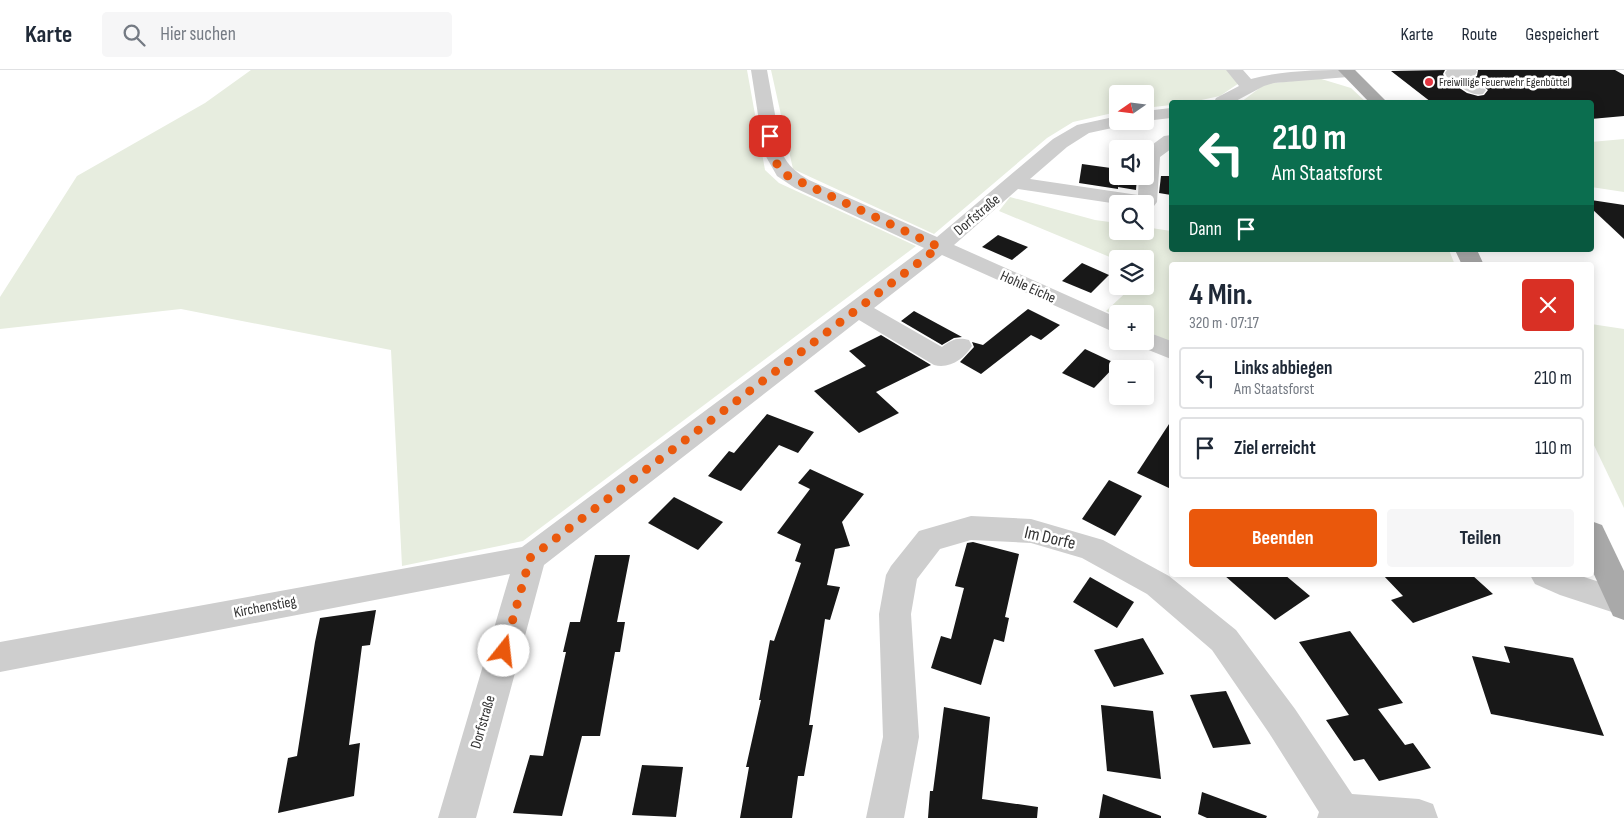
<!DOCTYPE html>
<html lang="de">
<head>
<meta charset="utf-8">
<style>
  body { margin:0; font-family:"Sofia Sans Condensed",sans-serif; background:#f6f6f7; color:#1f2937; height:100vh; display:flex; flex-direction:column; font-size:19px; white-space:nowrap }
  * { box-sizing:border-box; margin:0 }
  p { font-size:16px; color:#747a83 }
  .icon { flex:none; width:28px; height:28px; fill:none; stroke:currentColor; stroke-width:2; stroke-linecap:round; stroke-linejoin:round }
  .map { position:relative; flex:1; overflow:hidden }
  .sheet { position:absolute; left:1169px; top:192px; width:425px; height:315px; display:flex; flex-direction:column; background:#fff; border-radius:5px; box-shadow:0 2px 12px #0003 }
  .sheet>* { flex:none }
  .guide { position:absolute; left:1169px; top:30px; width:425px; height:152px; border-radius:5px; box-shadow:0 2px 12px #0003; background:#0b6e4f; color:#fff; overflow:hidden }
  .needle { width:32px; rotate:256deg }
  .controls { position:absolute; left:1109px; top:15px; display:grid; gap:10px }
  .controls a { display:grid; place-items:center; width:45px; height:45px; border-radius:5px; background:#fff; box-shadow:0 2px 12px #0003; font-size:25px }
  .pin { position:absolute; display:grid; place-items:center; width:42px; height:42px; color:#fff; margin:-21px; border-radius:10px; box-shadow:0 2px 8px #0006 }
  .me { position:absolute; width:55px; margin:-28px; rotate:16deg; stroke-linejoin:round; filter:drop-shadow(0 0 4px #0008) }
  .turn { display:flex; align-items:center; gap:18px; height:105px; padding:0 20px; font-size:22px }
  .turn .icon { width:65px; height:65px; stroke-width:2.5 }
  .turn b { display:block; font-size:35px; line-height:42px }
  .then { display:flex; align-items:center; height:48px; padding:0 20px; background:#0003; gap:10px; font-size:19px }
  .round { display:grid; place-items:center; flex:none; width:52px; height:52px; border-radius:5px; background:#f6f6f7 }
  .summary { display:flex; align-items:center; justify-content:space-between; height:85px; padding:0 20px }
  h1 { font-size:30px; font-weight:700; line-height:38px }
  .cta { display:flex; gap:10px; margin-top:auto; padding:10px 20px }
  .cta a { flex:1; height:58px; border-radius:5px; background:#ea580c; color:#fff; font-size:20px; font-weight:700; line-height:58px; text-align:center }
  .cta a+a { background:#f6f6f7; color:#1f2937 }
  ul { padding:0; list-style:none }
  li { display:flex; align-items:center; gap:15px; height:62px; margin:0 10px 8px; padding:0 10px; border:2px solid #e0e1e3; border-radius:5px }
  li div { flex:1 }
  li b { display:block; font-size:19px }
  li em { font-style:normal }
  header { display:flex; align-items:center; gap:30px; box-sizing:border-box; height:70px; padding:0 25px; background:#fff; border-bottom:1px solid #e0e1e3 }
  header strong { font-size:24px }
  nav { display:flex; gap:28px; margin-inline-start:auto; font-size:18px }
  .search { width:350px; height:45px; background:#f6f6f7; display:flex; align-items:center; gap:12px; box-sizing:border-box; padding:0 18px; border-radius:5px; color:#747a83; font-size:19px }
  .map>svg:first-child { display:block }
  .green { fill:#e7eddf }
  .building { fill:#181818 }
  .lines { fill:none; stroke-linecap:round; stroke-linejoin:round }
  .minor { fill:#cecece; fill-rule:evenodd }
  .major { fill:#a9a9a9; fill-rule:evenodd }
  .route { stroke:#ea580c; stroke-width:9; stroke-dasharray:0 16.2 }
  .poi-dot { fill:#e43742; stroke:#fff; stroke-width:2 }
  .labels { text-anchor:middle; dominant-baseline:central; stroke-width:5; stroke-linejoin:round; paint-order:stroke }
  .far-poi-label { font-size:12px; fill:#313131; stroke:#fff; text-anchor:start }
  .street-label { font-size:15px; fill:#313131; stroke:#fff }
  .near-street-label { font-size:18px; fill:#313131; stroke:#fff }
</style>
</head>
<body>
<header>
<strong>Karte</strong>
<div class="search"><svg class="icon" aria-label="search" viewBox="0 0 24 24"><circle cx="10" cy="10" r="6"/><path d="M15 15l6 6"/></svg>Hier suchen</div>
<nav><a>Karte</a><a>Route</a><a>Gespeichert</a></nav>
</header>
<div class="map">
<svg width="1624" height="748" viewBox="0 0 1624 748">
  <rect width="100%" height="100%" fill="#fff"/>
  <g class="green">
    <polygon points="251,0 747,0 765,100 779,113 916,176 523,471 402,496 391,280 181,239 0,259 0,227 77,106 205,33"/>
    <polygon points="771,0 1242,0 1248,7 1220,26 1192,32 1171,32 1171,35 1145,38 1145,24 1118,24 1117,42 1073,52 1047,68 934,164 793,99"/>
    <polygon points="1318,8 1351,18 1366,32 1241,32 1265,14"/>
    <polygon points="1624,69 1624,122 1591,117 1591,72"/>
    <polygon points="1010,127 1095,150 1117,153 1118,161 1145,161 1145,157 1171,161 1171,180 1449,180 1455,195 1171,195 1171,273 1145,260 1145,244 1118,244 1117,246 1106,241 1133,216 1145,216 1145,206 1148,203 1145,202 1145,189 1117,190 999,141"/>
    <polygon points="1591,254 1624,259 1624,438 1591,369"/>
  </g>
  <g class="building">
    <polygon points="1445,0 1443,4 1446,9 1467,23 1478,26 1484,25 1488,20 1473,8 1477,6 1478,0 1615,0 1624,5 1624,46 1591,49 1591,32 1431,32 1391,1"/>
    <polygon points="1082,94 1118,99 1118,119 1079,113"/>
    <polygon points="1119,106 1137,106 1136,120 1118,117"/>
    <polygon points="1161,106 1171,106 1171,125 1159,123"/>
    <polygon points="1591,130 1624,135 1624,169 1591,138"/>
    <polygon points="998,165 1028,177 1012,190 982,177"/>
    <polygon points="1082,193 1109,205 1091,223 1062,211"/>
    <polygon points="1028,239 1060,255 1041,270 1031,265 981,304 960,292 974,277 972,272 983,275"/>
    <polygon points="914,241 962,267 954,268 942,275 901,251"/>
    <polygon points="881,265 931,295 876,322 899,343 859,363 814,321 866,296 849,281"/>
    <polygon points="1085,279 1117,294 1094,318 1062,303"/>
    <polygon points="767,344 814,362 798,383 779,375 741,421 708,406 729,381 734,383"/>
    <polygon points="1171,351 1171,419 1137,403"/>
    <polygon points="810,399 864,424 842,452 850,476 835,479 827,515 840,517 830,550 825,549 809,655 813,655 804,706 798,706 792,748 740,748 749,697 746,697 761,630 759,630 770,570 774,571 801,493 795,491 801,474 777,463 810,419 798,413"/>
    <polygon points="1109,410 1142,426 1115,466 1082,449"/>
    <polygon points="674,427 723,452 698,480 648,453"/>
    <polygon points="973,472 1019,484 1005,547 1009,548 1004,572 994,569 981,615 931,598 941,566 951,569 964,518 955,516 967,473"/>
    <polygon points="595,485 630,485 617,552 625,552 620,582 615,582 600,666 582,666 562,746 513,743 530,685 543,686 566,582 563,582 570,552 580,552"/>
    <polygon points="1224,505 1285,505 1310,526 1275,550"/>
    <polygon points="1383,505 1472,505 1493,524 1413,553 1391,530 1403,526"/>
    <polygon points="1090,507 1134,532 1117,558 1073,532"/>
    <polygon points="376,540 370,575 362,576 349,675 360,673 354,726 278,743 288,688 297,686 315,572 320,548"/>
    <polygon points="1350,561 1403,633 1378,639 1405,675 1413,673 1431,698 1379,711 1364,689 1354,691 1326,650 1349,645 1299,572"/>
    <polygon points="1143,568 1164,604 1114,617 1094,580"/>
    <polygon points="1504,576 1573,588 1604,666 1491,644 1472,586 1510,593"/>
    <polygon points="1226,621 1251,674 1213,678 1190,625"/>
    <polygon points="1101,635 1153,641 1161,709 1107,701"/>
    <polygon points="944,637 990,647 982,729 1038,737 1037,748 928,748 930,721 933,721"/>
    <polygon points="642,695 683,697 676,747 632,745"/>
    <polygon points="1202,722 1267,746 1266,748 1207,748 1198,744"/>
    <polygon points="1103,724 1161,746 1161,748 1099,748"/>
  </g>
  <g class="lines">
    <g class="minor">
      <path d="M751,0H767L782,83C788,96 797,103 809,110L937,167L1053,69L1077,55L1118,46V51H1129L1126,55L1089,63L1067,77L1030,109L1138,125L1139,106H1145V80L1164,66L1171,65V79L1160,87L1157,132L1154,136L1145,138V134H1118L1018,119L954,175L1118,248V264L942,185L874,238L942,277C951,270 957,267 969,270L972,276C964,289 950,299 934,295L859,250L544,495L476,748H438L510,504L0,602V572L522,477L924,178L795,118L777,106L764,83Z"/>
      <path d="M1226,0H1243L1251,9C1284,0 1320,0 1355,0L1356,2L1354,5L1348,7L1274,13L1264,16L1234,32H1214L1216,28L1239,16Z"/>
      <path d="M1447,0H1476L1477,2L1475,5L1469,7L1486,20L1483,24C1469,27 1458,14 1447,7L1445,3Z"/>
      <polygon points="1171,38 1171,48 1145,51 1145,41"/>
      <polygon points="1145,261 1171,271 1171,289 1136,275 1134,271 1145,271"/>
      <polygon points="971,446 1031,449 1103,470 1169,506 1236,560 1295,639 1352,724 1419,729 1433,734 1438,748 1317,748 1319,742 1269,663 1212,580 1147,524 1082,488 1031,473 971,470 940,479 917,509 911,544 919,667 904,748 866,748 883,667 879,544 886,505 891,496 919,461"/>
      <polygon points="1530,505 1578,505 1624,520 1624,546 1560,525 1535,514"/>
    </g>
    <g class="major">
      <polygon points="1338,0 1355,0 1387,32 1369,32"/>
      <polygon points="1455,180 1477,180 1484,195 1462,195"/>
      <polygon points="1591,451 1602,455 1624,501 1624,550 1613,546 1591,498"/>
    </g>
  </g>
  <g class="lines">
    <polyline class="route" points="504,581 530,488 939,177 786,105 777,94 770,66"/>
  </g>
  <circle class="poi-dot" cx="1429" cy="12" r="5"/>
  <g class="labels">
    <g class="far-poi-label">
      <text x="1439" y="12">Freiwillige Feuerwehr Egenbüttel</text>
    </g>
    <g class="street-label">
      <text transform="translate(977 145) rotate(-40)">Dorfstraße</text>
      <text transform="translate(1028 217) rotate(24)">Hohle Eiche</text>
      <text transform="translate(265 537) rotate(-11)">Kirchenstieg</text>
      <text transform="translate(483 652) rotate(-74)">Dorfstraße</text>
    </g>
    <g class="near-street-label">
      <text transform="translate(1050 468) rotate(13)">Im Dorfe</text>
    </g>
  </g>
</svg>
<div class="controls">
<a><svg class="needle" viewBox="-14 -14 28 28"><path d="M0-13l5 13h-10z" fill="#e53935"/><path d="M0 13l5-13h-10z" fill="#747a83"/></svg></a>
<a><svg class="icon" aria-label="sound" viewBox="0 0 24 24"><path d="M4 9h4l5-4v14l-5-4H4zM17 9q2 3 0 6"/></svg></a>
<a><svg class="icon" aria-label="search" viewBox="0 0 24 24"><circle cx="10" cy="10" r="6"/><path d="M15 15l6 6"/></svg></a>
<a><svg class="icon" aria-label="layers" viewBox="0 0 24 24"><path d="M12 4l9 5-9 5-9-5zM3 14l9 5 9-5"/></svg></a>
<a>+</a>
<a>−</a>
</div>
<div class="pin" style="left:770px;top:66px;background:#d93025"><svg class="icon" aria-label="arrive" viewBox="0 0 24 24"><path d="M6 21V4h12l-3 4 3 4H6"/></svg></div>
<svg class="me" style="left:504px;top:581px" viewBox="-20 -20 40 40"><circle r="19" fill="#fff"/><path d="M0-13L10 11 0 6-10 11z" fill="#ea580c"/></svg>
<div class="guide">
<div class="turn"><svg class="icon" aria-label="left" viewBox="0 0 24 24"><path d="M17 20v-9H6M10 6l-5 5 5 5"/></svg><div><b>210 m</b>Am Staatsforst</div></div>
<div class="then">Dann<svg class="icon" aria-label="arrive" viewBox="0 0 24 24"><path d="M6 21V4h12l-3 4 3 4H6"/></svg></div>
</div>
<section class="sheet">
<div class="summary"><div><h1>4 Min.</h1><p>320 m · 07:17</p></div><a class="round" style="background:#d93025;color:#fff"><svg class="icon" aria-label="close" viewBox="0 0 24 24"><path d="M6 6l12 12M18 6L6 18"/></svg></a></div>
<ul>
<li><svg class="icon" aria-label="left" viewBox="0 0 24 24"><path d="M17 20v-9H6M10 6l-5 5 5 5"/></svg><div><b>Links abbiegen</b><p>Am Staatsforst</p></div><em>210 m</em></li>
<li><svg class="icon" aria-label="arrive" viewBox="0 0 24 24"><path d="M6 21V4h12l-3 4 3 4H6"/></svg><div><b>Ziel erreicht</b></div><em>110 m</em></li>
</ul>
<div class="cta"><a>Beenden</a><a>Teilen</a></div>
</section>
</div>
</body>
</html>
